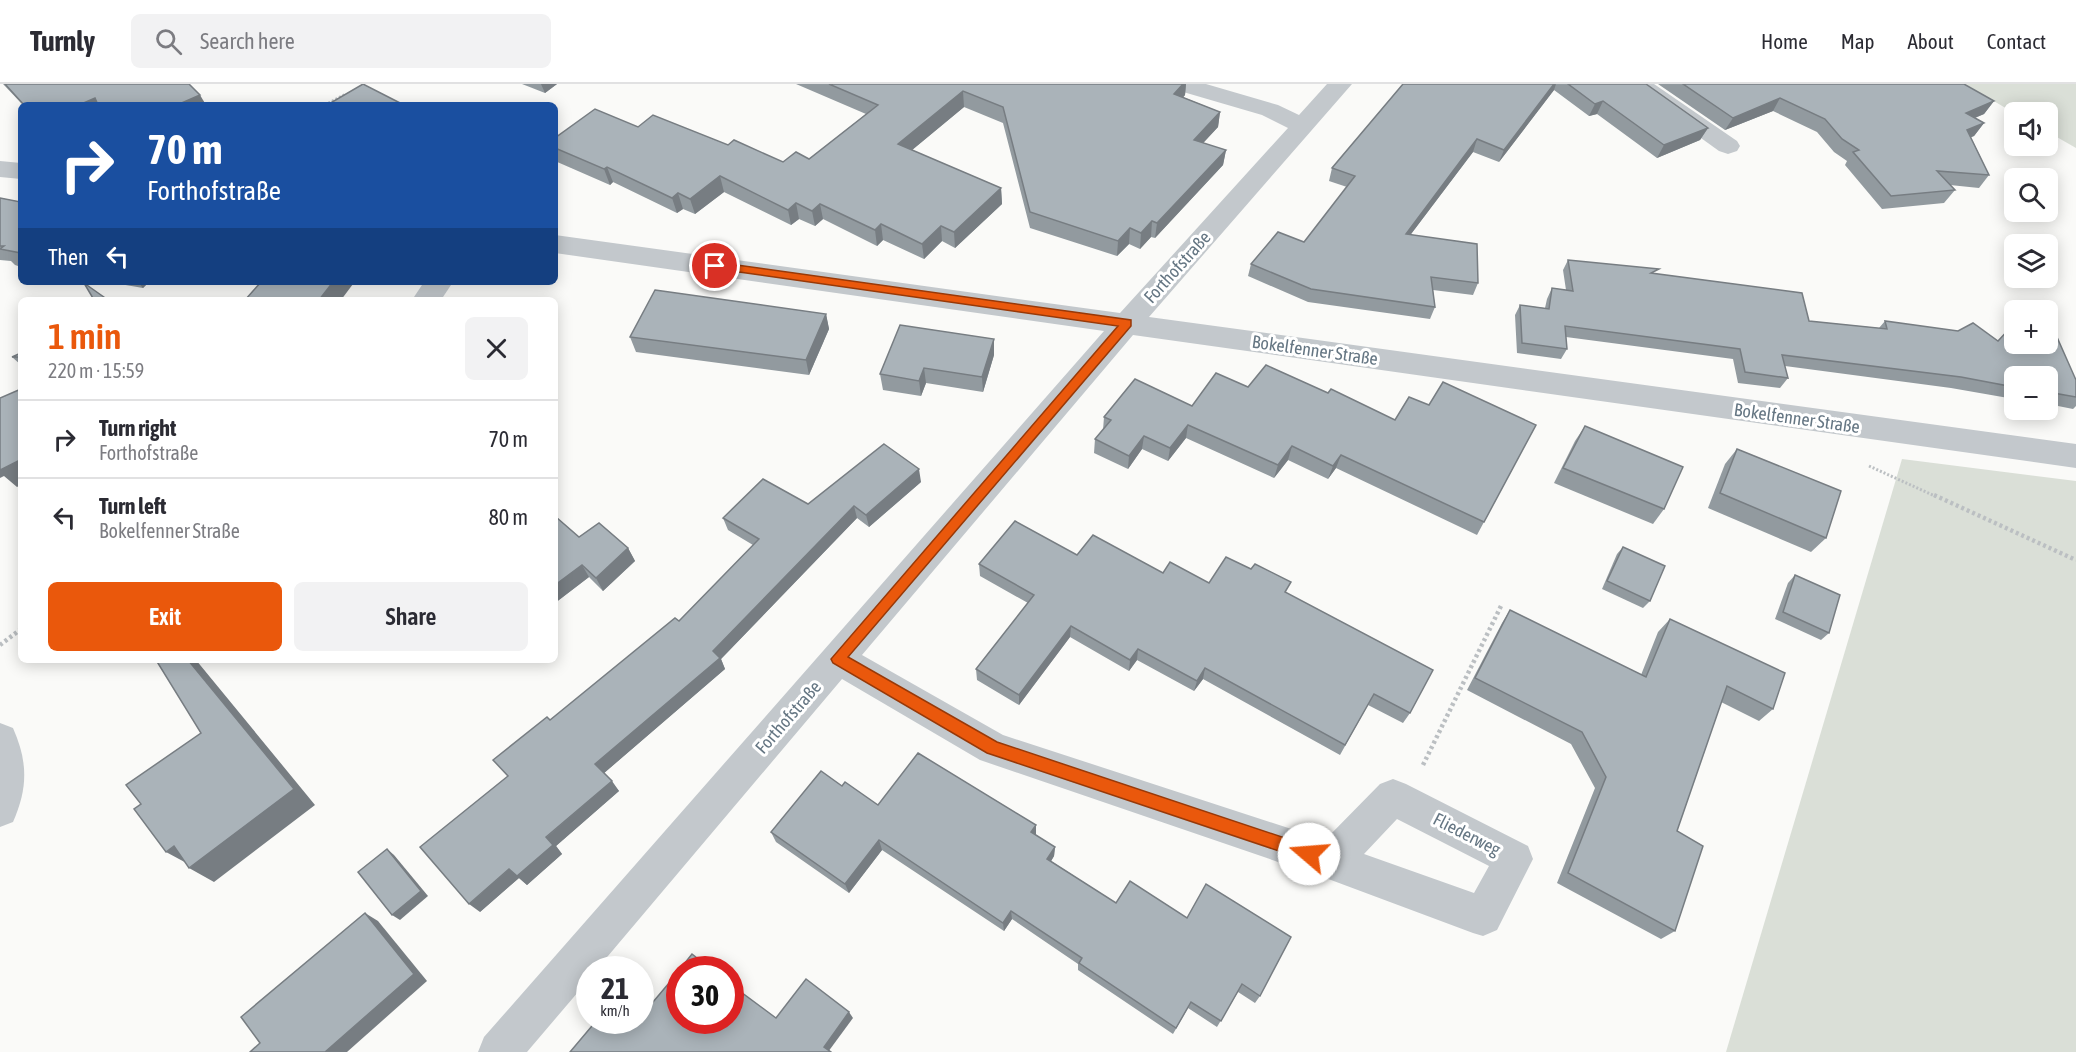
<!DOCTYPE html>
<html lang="en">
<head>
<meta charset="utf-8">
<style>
  body { margin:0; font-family:"Asap Condensed",sans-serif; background:#f2f2f3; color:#2b2b33; height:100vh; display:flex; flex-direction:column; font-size:22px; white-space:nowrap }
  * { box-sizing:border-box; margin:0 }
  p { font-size:20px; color:#7c7c81 }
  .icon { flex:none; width:33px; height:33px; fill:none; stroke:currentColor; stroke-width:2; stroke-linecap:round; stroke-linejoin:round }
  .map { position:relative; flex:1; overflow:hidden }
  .panel { position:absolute; left:18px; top:213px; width:540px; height:366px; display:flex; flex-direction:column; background:#fff; border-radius:9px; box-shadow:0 3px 15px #0003 }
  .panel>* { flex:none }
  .banner { position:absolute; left:18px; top:18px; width:540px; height:183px; border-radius:9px; box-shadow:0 3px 15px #0003; background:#1a4fa0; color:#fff; overflow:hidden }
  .controls { position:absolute; left:2004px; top:18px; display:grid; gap:12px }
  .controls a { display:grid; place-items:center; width:54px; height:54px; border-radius:9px; background:#fff; box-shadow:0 3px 15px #0003; font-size:30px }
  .speed { position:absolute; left:576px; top:872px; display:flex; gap:12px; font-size:30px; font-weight:700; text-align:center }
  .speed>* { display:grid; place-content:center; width:78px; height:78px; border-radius:50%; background:#fff; box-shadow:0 3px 15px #0003; line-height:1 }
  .speed small { font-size:15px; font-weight:400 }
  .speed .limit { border:9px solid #d22; background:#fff; color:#111 }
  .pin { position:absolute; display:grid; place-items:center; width:51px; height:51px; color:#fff; margin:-26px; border:3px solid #fff; border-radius:50%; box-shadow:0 2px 6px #0007 }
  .me { position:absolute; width:66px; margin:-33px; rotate:288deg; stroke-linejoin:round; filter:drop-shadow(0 0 4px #0008) }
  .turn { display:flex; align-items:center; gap:21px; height:126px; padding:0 30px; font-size:27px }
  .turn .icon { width:78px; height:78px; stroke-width:2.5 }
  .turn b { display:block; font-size:42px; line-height:51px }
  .then { display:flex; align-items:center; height:57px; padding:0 30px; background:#0003; gap:12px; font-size:22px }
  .round { display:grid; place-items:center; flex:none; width:63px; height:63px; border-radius:9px; background:#f2f2f3 }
  .summary { display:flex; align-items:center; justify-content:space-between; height:102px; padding:0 30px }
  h1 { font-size:36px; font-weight:600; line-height:45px; color:#ea580c }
  .cta { display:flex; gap:12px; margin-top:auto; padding:12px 30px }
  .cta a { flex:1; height:69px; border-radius:9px; background:#ea580c; color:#fff; font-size:24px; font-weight:600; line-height:69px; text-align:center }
  .cta a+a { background:#f2f2f3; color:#2b2b33 }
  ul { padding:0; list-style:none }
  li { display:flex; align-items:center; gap:18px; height:78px; padding:0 30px; border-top:2px solid #e1e1e2 }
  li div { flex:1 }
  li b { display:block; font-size:22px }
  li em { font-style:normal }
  header { display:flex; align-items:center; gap:36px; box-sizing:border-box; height:84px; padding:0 30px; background:#fff; border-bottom:2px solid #e1e1e2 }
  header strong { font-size:28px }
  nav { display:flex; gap:33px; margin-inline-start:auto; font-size:21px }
  .search { width:420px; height:54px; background:#f2f2f3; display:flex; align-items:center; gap:15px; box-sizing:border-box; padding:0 21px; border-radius:9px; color:#7c7c81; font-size:22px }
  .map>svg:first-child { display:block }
  .green { fill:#dadfd7 }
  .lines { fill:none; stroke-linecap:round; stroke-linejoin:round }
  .path-far1 { stroke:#bbbfc2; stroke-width:3; stroke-dasharray:2 2; stroke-linecap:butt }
  .path { stroke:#bbbfc2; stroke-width:4.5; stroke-dasharray:3 3; stroke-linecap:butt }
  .street { fill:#c3c8cc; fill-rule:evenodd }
  .wall { fill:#929a9f }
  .shaded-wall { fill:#777d82 }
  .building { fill:#aab3b9; stroke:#777d82; stroke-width:1.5 }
  .route { fill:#ea580c; stroke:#983908; stroke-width:1.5 }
  .labels { text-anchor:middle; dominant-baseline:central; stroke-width:6; stroke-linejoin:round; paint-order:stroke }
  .street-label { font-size:18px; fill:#657683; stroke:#fff }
</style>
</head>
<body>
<header>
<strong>Turnly</strong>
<div class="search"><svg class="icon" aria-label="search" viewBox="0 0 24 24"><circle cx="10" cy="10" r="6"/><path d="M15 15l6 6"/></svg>Search here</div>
<nav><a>Home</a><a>Map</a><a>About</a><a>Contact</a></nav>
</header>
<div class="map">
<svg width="2076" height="968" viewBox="0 0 2076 968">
  <rect width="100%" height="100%" fill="#fafaf8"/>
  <g class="green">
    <polygon points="1965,0 2076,0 2076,64 2048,48 2048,28 2014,29"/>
    <polygon points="1902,375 2076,397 2076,968 1726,968"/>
  </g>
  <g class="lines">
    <g class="path-far1">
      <polyline points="325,21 346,10"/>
      <polyline points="1869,382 1937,413"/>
    </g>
    <g class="path">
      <polyline points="1934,411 2076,476"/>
      <polyline points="0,561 21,545"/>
      <polyline points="1423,681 1502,520"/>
    </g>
    <g class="street">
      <path d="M1169,0H1206L1278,21L1299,31L1327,0H1352L1149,233L2076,360V384L1133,251L862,571L1003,651L1325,756L1380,700L1393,695L1406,700L1528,762L1533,775L1497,846L1483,852L1473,849L1331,796L980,676L842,595L597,885H590V894L527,968H478L484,953L1104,247L555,169V151L1120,229L1288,44L1262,31L1173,5ZM1397,735L1489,782L1474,809L1364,770Z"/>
      <polygon points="1626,0 1654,0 1737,57 1740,62 1737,67 1728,70 1719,67"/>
      <polygon points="0,77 21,79 21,95 0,93"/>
      <polygon points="424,198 453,198 441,216 412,216"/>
      <path d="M0,639L13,644C28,678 28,704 13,738L0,743Z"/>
    </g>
  </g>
  <g class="wall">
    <polygon points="3,0 189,0 206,21 23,21"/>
    <polygon points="522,0 557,0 545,9"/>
    <polygon points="796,0 1186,0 1185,11 1183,13 1220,28 1218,43 1203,59 1226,66 1223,81 1155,154 1151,153 1140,165 1129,160 1117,172 1030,144 1003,39 964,23 912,66 1001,104 1002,120 955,164 942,157 924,175 883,156 877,162 823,135 815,142 799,135 791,141 724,108 695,130 683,125 677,129 613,98 610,101 555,77 555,54 638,43 728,61 783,78 809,75 866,30"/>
    <polygon points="1403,0 1646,0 1708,44 1700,56 1657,74 1597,30 1589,32 1554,6 1499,78 1473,68 1411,150 1478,199 1473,211 1433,206 1435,223 1430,235 1308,218 1248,192 1251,180 1304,158 1347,103 1329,97 1332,84"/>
    <polygon points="1658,0 1964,0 1994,17 1984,30 1975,34 1984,39 1974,52 1971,53 1989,91 1979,104 1950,101 1955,106 1944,119 1882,125 1845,81 1847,77 1834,68 1817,48 1773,27 1725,46"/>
    <polygon points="0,114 21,118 21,183 15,181 11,177 0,176"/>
    <polygon points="1568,176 1657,190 1809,237 1879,244 1885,237 1998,257 2076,296 2076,322 2073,325 2048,320 2048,292 2014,292 2014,315 1951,304 1785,282 1788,294 1780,304 1738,299 1733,275 1566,253 1567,265 1561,275 1517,269 1515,231 1520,221 1545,224 1547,215 1552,204 1566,206 1563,186"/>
    <polygon points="108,198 149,198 143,204"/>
    <polygon points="826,230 829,245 809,291 636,268 630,253"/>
    <polygon points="21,269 21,281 12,273"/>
    <polygon points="994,271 983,308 926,299 921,312 883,306 880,290"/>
    <polygon points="1248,303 1328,309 1395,336 1429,321 1536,341 1477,451 1336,384 1328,395 1288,376 1274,394 1186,354 1168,377 1142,365 1128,385 1094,369 1095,355 1103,346 1104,333 1192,322"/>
    <polygon points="1585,342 1664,425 1653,440 1554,399 1575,357"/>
    <polygon points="1737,365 1826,454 1811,468 1708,424 1725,380"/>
    <polygon points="921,398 869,443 857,434 721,575 725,585 604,689 619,707 556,762 562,770 527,801 519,794 480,828 508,692 550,636 679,537 753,461 728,446 723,434 808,420"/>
    <polygon points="555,434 579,453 628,464 635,477 603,507 589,493 555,519"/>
    <polygon points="1623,463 1650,517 1643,524 1602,505 1617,470"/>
    <polygon points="1077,471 1209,499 1287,509 1410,629 1403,639 1368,621 1340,671 1203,595 1194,607 1137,576 1129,587 1070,553 1019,621 977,596 976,585 1028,519 980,492 979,480"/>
    <polygon points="1795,491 1829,549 1821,556 1775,535 1788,499"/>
    <polygon points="1510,526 1641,591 1658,548 1670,535 1773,625 1759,637 1721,618 1677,747 1675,847 1661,855 1557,799 1595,704 1571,660 1467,606 1502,539"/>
    <polygon points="842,702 878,721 1036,751 1055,763 1054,772 1051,777 1260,912 1255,919 1238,908 1217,943 1188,924 1173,950 1078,886 1078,880 1012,835 1004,847 882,766 849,809 776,758 771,748"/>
  </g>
  <g class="shaded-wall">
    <polygon points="541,0 557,0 545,9"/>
    <polygon points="1183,0 1186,0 1185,11 1173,26 1174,10"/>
    <polygon points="1554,0 1556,0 1554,6 1499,78 1504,66"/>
    <polygon points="963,7 964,23 900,76 898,60"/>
    <polygon points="200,11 206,21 177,21"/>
    <polygon points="95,14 101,21 79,21"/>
    <polygon points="1780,14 1773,27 1725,46 1733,34"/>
    <polygon points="1603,17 1597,30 1589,32 1595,20"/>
    <polygon points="1994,17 1984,30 1957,41 1966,29"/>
    <polygon points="1220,28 1218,43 1192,71 1194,56"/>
    <polygon points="1984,39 1974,52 1957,59 1967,46"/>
    <polygon points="1708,44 1700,56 1657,74 1664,61"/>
    <polygon points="1477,55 1473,68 1402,162 1406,150"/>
    <polygon points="1226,66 1223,81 1155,154 1157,139"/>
    <polygon points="607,83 613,98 610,101 604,85"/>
    <polygon points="720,92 724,108 695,130 690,115"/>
    <polygon points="1001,104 1002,120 955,164 954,148"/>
    <polygon points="678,109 683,125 677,129 672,114"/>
    <polygon points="796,119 799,135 791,141 788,126"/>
    <polygon points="820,120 823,135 815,142 812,127"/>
    <polygon points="1152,137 1151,153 1140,165 1141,149"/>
    <polygon points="881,140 883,156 877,162 875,146"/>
    <polygon points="941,142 942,157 924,175 922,160"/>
    <polygon points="1130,144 1129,160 1117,172 1118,157"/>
    <polygon points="138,198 149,198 143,204"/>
    <polygon points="333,198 352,198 353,200 341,216 319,216"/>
    <polygon points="826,230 829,245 809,291 806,276"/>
    <polygon points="994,255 994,271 983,308 982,293"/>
    <polygon points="924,284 926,299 921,312 919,297"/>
    <polygon points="1188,341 1186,354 1168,377 1170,364"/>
    <polygon points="1144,352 1142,365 1128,385 1129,372"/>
    <polygon points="1292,362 1288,376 1274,394 1278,381"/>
    <polygon points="1341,371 1336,384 1328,395 1333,382"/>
    <polygon points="18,377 21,379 21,401 17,403 4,392 0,394 0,380"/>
    <polygon points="919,385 921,398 869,443 866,431"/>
    <polygon points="854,422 857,434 721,575 725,585 603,690 595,680 713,567"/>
    <polygon points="628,464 635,477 603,507 596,494"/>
    <polygon points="582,481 589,493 555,519 555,501"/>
    <polygon points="1071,542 1070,553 1019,621 1019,611"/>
    <polygon points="1138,565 1137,576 1129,587 1130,576"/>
    <polygon points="188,576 196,576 315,721 214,798 189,784 192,782 166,768 174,762 294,705"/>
    <polygon points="1205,584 1203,595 1194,607 1197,597"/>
    <polygon points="612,697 619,707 556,762 562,770 527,801 519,794 480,828 469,820"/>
    <polygon points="1036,741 1036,750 1031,757 1031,748"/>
    <polygon points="879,756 882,766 849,809 845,800"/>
    <polygon points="1055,763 1054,772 1047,784 1047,775"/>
    <polygon points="387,765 394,771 428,812 400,836 392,831"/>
    <polygon points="1011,827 1012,835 1004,847 1003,839"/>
    <polygon points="365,829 378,837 427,897 347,968 325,968"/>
    <polygon points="849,928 853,934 828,968 824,963"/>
  </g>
  <g class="building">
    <polygon points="5,0 189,0 200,11 177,21 98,21 95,14 79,21 24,21"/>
    <polygon points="363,0 404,21 327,21"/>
    <polygon points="829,0 1183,0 1174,10 1220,28 1194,56 1226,66 1157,139 1152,137 1141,149 1130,144 1118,157 1030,128 1003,23 963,7 898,60 1001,104 954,148 941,142 922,160 881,140 875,146 820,120 812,127 796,119 788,126 720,92 690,115 678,109 672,114 607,83 604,85 555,64 555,54 595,25 638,43 653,31 728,61 734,56 783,78 796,68 809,75 878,21"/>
    <polygon points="1403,0 1554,0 1504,66 1477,55 1406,150 1477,160 1478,199 1431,193 1435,223 1311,205 1251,180 1278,148 1304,158 1355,92 1332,84"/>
    <polygon points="1568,0 1646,0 1708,44 1664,61 1603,17 1595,20"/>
    <polygon points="1683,0 1964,0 1994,17 1966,29 1984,39 1967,46 1989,91 1937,87 1955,106 1891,112 1853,68 1859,66 1842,55 1825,35 1780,14 1733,34"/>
    <polygon points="0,114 21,118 21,169 0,165 4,162 0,162"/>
    <polygon points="1568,176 1659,185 1651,189 1802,209 1809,237 1887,245 1885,237 1958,247 1973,239 1998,257 2010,244 2014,248 2014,260 2048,260 2048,253 2056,251 2076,296 2076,313 2048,308 2048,292 2014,292 2014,303 1961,293 1782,271 1788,294 1745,288 1740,265 1565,242 1567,265 1522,259 1520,221 1549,225 1552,204 1573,207"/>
    <polygon points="261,198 333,198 319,216 245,216"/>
    <polygon points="84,199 108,216 94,216"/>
    <polygon points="655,206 826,230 806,276 630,253"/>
    <polygon points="900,241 994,255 982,293 924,284 919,297 880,290"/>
    <polygon points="21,269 21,273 12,273"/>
    <polygon points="1266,281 1328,309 1331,305 1395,336 1409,313 1429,321 1443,298 1536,341 1484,438 1341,371 1333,382 1292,362 1278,381 1188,341 1170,364 1144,352 1129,372 1095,355 1111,336 1104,333 1135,295 1192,322 1216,289 1248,303"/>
    <polygon points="21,305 21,382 18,377 0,386 0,314"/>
    <polygon points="1585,342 1683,383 1664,425 1563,384"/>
    <polygon points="884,360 919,385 866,431 854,422 713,567 720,574 595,680 612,697 546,753 553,761 517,792 509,785 469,820 420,763 508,692 493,676 547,633 550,636 675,534 679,537 759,455 723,434 763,395 808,420"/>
    <polygon points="1737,365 1841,407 1826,454 1720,409"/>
    <polygon points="556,433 579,453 599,439 628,464 596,494 582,481 555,501 555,434"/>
    <polygon points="1015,437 1077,471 1093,451 1163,489 1170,478 1209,499 1226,473 1251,485 1255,480 1291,498 1285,508 1433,586 1410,629 1374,610 1345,661 1205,584 1197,597 1138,565 1130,576 1071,542 1019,611 976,585 1034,511 979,480"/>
    <polygon points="1623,463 1665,482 1650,517 1607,497"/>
    <polygon points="1795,491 1840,511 1829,549 1783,528"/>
    <polygon points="1510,526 1646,593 1670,535 1785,589 1773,625 1727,602 1677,747 1703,762 1675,847 1568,789 1606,693 1582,648 1475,594"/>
    <polygon points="156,576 188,576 294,705 189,784 174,762 166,768 134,725 141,720 126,701 201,649"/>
    <polygon points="918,669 1036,741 1031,748 1055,763 1047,775 1116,819 1130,797 1187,834 1206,800 1291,853 1260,912 1242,900 1221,937 1191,918 1176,944 1079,879 1082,874 1011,827 1003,839 879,756 845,800 771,748 821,687 842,702 845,698 878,721"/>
    <polygon points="387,765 421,807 392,831 358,788"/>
    <polygon points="365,829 414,890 325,968 250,968 260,959 241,933"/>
    <polygon points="692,870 711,885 680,885"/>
    <polygon points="680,886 680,936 730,936 730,900 776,934 806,895 849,928 824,963 831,968 570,968 597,936 640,936 640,930 642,931"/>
  </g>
  <polygon class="route" points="715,178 1131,236 1131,242 848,573 997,658 1315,764 1317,770 1315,775 1309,777 987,669 833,579 831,575 1118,242 711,184 711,179"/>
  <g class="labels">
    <g class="street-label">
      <text transform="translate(1177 183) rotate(-48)">Forthofstraße</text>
      <text transform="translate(1315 266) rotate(8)">Bokelfenner Straße</text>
      <text transform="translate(1797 334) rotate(8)">Bokelfenner Straße</text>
      <text transform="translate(788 633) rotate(-49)">Forthofstraße</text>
      <text transform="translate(1467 750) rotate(27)">Fliederweg</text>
    </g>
  </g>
</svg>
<div class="controls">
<a><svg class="icon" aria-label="sound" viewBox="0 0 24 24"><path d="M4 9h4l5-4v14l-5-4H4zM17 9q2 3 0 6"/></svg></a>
<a><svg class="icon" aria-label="search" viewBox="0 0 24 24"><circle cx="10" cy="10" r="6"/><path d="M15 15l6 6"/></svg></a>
<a><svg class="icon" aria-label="layers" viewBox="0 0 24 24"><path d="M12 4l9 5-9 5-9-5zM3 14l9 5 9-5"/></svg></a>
<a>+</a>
<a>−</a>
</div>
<div class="speed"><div>21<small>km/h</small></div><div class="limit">30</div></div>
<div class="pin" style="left:715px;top:182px;background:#d93025"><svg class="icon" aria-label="arrive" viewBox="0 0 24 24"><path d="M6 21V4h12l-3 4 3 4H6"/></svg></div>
<svg class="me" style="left:1309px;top:770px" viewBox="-20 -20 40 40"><circle r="19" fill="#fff"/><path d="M0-13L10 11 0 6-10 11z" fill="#ea580c"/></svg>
<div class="banner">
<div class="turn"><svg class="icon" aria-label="right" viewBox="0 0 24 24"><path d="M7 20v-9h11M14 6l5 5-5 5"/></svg><div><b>70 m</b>Forthofstraße</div></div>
<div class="then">Then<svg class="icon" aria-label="left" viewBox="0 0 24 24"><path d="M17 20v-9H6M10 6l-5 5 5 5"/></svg></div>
</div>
<section class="panel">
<div class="summary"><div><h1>1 min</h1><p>220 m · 15:59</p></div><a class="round"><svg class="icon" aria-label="close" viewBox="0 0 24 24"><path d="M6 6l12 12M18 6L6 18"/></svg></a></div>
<ul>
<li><svg class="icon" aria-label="right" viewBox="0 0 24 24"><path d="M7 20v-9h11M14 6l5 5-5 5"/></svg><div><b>Turn right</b><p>Forthofstraße</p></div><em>70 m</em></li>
<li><svg class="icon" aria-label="left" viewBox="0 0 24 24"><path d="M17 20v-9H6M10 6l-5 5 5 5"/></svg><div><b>Turn left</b><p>Bokelfenner Straße</p></div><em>80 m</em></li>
</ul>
<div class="cta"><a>Exit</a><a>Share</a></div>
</section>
</div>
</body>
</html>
